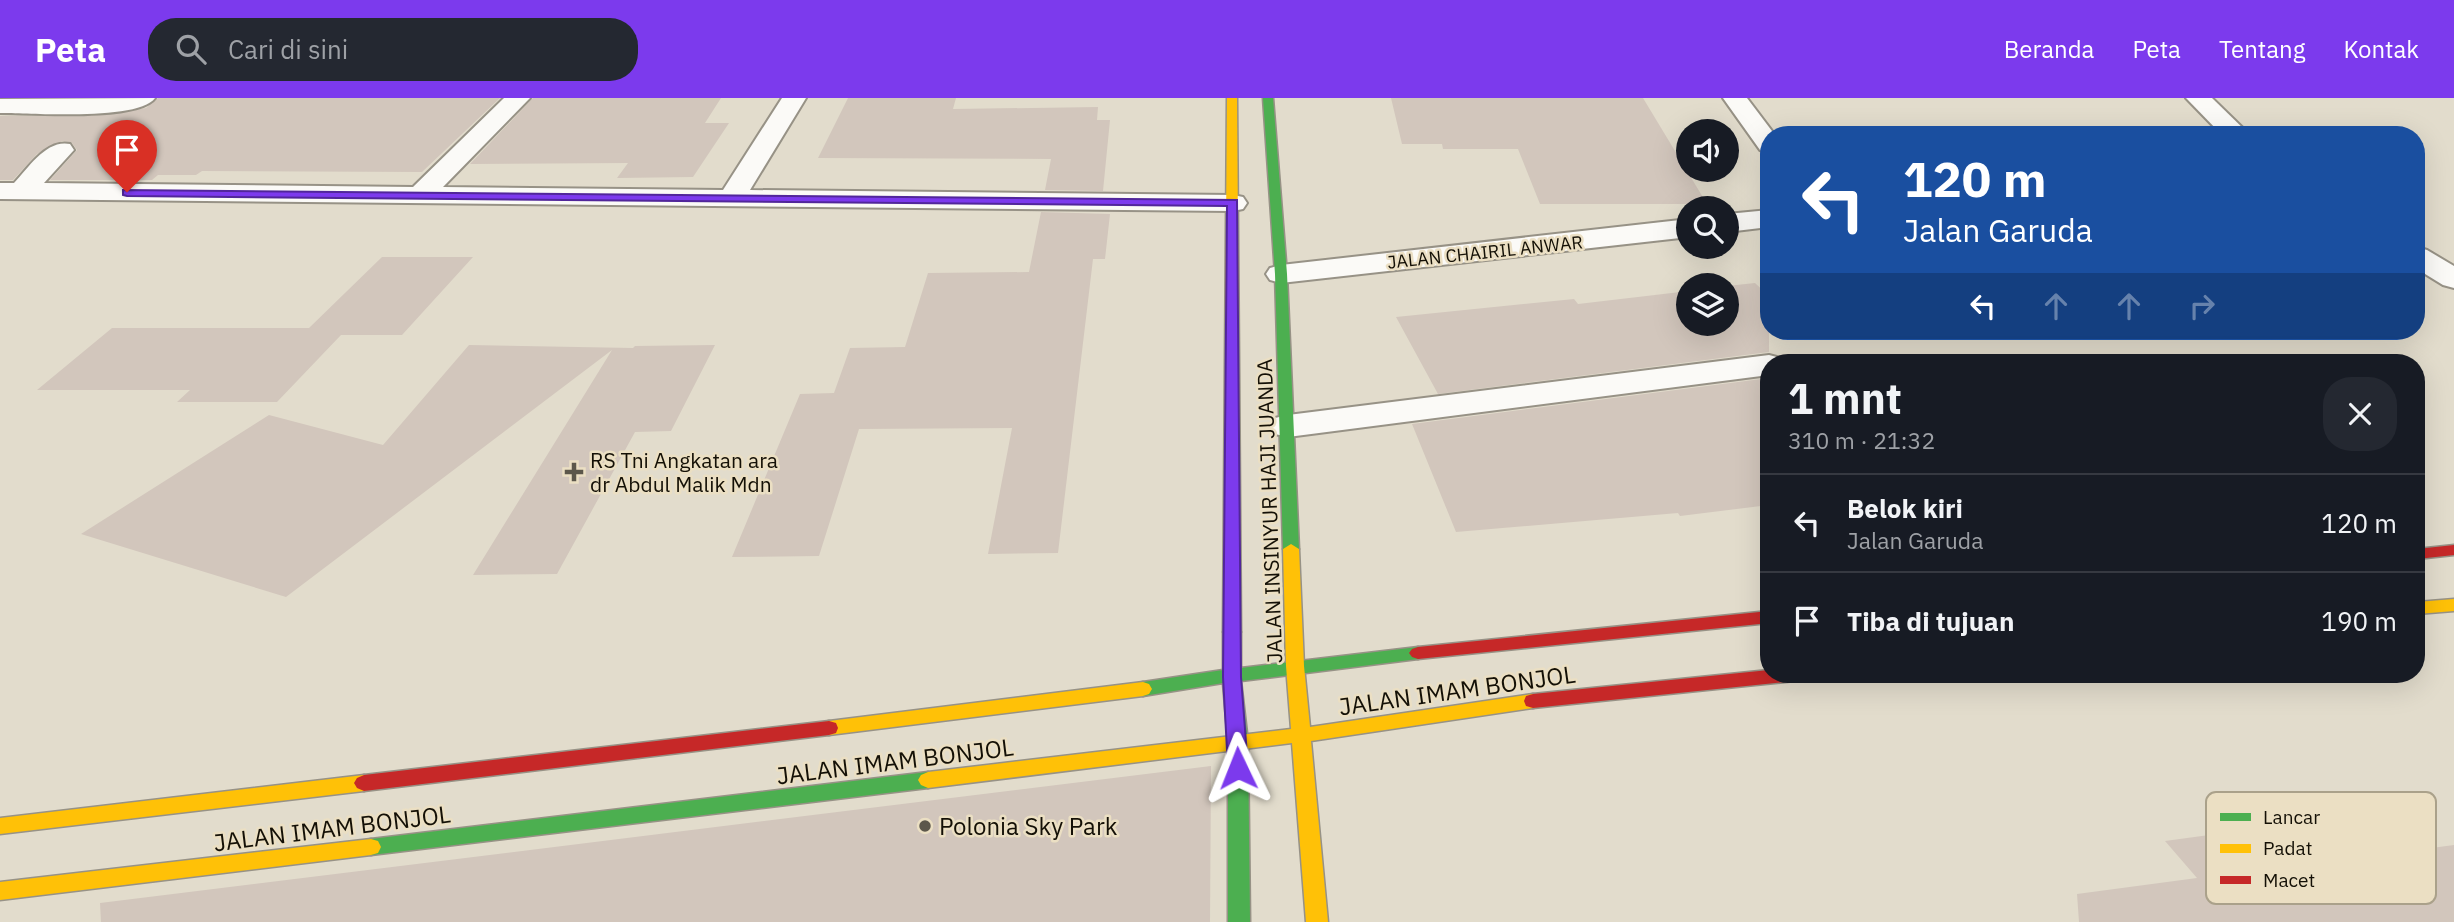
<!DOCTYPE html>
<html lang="id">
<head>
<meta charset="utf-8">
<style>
  body { margin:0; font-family:"IBM Plex Sans",sans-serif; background:#242831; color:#f1f3f6; height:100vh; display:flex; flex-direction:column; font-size:26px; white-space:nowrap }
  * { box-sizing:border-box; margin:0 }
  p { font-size:23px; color:#9ea1a6 }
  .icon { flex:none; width:38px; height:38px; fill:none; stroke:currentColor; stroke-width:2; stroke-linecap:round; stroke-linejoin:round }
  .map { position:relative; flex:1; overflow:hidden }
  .details { position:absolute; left:1760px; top:256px; width:665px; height:329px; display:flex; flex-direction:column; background:#171b24; border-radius:28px; box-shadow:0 7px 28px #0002 }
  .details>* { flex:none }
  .hud { position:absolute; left:1760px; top:28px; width:665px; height:214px; border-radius:28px; box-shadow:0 7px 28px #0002; background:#1a4fa0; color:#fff; overflow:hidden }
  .buttons { position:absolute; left:1676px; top:21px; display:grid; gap:14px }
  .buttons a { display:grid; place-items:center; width:63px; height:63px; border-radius:50%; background:#171b24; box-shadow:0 7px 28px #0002; font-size:35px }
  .pin { position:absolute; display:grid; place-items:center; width:60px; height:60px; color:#fff; margin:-72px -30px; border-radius:50% 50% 50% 0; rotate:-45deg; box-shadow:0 0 7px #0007 }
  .pin .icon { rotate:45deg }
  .me { position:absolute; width:77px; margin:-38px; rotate:358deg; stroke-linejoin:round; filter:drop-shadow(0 0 5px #0008) }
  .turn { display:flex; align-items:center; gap:24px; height:147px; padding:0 28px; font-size:32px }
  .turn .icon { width:91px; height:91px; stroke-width:2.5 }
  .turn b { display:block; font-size:49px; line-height:60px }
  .lanes { display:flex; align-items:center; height:66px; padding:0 28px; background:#0003; justify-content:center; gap:35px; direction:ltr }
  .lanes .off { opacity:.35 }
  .round { display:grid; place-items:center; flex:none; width:74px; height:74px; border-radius:28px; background:#242831 }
  .headline { display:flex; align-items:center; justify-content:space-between; height:119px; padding:0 28px }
  h1 { font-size:42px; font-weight:700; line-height:52px }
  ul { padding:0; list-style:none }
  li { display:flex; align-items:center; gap:21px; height:98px; padding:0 28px; border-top:2px solid #363941 }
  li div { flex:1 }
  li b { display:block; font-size:26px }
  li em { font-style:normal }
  header { display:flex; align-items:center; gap:42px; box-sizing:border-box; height:98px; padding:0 35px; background:#7c3aed; color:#fff }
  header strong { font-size:33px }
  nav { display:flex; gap:38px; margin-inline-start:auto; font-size:24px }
  .search { width:490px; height:63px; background:#242831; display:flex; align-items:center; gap:18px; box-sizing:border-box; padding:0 24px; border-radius:28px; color:#9ea1a6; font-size:26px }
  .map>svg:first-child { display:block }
  .building { fill:#d2c6bc }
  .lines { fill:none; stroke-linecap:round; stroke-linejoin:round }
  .street-casing { stroke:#979286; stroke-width:4 }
  .fast-casing { stroke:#979286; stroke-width:3 }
  .slow-casing { stroke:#979286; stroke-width:3 }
  .jam-casing { stroke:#979286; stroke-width:3 }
  .street { fill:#fbfaf7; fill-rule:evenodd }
  .fast { fill:#4caf50; fill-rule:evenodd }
  .slow { fill:#ffc107; fill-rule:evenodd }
  .jam { fill:#c62828; fill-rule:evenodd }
  .route { fill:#7c3aed; stroke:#51269a; stroke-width:2 }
  .poi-dot { fill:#5c574b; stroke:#ebdfc3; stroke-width:2.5 }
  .labels { text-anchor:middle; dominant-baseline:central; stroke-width:5; stroke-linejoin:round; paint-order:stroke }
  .far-street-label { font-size:18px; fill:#141006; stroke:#ebdfc3 }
  .poi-label { font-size:21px; fill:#141006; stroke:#ebdfc3; text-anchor:start }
  .street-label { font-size:21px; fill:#141006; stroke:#ebdfc3 }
  .near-street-label { font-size:24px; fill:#141006; stroke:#ebdfc3 }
  .near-poi-label { font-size:24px; fill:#141006; stroke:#ebdfc3; text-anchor:start }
  .key { fill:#ebdfc3; stroke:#aaa18a; stroke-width:2 }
  .key-label { font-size:19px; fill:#141006 }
</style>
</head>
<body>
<header>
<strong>Peta</strong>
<div class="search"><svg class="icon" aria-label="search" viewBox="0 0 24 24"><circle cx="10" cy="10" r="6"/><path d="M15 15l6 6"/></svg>Cari di sini</div>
<nav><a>Beranda</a><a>Peta</a><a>Tentang</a><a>Kontak</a></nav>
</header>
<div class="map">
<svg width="2454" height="824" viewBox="0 0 2454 824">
  <rect width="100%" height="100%" fill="#e2dccc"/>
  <g class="building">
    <polygon points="158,0 500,0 422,74 202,73 196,77 158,77 152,82 50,82 77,52 72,45 62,43 37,56 13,82 0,82 0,18 107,17 146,10"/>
    <polygon points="533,0 721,0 705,25 729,25 693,79 617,80 628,65 470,66"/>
    <polygon points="848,0 956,0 953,11 1098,9 1097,22 1110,22 1103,93 1045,92 1051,61 818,60"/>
    <polygon points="1391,0 1643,0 1707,106 1540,106 1518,51 1443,51 1442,46 1402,46"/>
    <polygon points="1041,114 1110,116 1105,161 1093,161 1058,455 988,456 1012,330 859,331 819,458 732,459 800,296 834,295 850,250 905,249 928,175 1029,174"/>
    <polygon points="382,159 473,159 402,237 341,237 277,304 177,304 190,292 37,292 112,230 309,230"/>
    <polygon points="1755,185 1769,198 1769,254 1438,296 1396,219 1574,201 1578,206 1689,193 1689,226 1727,226 1727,188"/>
    <polygon points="469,247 633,250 635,248 715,247 671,333 635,334 557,476 473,477 612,252 286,499 81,436 269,317 383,347"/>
    <polygon points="1769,280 1769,407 1680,418 1678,415 1456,434 1412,326"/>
    <polygon points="1211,668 1210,824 101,824 100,805"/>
    <polygon points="2246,732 2280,770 2454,747 2454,824 2079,824 2077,796 2197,780 2165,743"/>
  </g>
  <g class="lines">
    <defs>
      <g id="street">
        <path d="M155,0C139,23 30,15 0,15V1Z"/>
        <path d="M504,0H530L443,89L723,92L782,0H806L750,92L1233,97L1243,99L1247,105L1243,111L1233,113L0,101V85H14C29,69 47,41 70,46L74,52L44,85L413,89Z"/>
        <polygon points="1723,0 1747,0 1775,37 1769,37 1769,55 1760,52"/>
        <polygon points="2186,0 2212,0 2250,37 2222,37"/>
        <polygon points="1769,112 1769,129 1727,134 1727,116"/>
        <polygon points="1689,121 1689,139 1281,185 1270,182 1266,176 1270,170 1281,167"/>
        <polygon points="2417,149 2427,152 2454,168 2454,190 2443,187 2417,171"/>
        <polygon points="1769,257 1781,260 1784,264 1769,264 1769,277 1288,339 1275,336 1270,328 1275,320 1288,317"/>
      </g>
      <g id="fast">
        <polygon points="1263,0 1273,0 1287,176 1299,451 1291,456 1283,451 1275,176"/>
        <polygon points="1232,528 1238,530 1241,534 1241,570 1418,549 1424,551 1427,555 1424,559 1418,561 1241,583 1248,644 1250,824 1228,824 1228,644 1223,585 1143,598 1137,596 1134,591 1137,586 1143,584 1223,572 1223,534 1226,530"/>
        <polygon points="928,674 935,677 938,682 935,687 928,690 371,757 364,755 361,749 364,743 371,741"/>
      </g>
      <g id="slow">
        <polygon points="1227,0 1237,0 1241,534 1238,538 1226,538 1223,534"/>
        <polygon points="1291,446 1299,451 1304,568 1310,629 1533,596 1540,598 1542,603 1540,608 1533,610 1311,643 1328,824 1306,824 1292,645 928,690 921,687 918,682 921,677 928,674 1291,631 1286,568 1283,451"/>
        <polygon points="2454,501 2454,513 2417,516 2417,504"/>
        <polygon points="1143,584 1149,586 1152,591 1149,596 1143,598 829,637 822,635 820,630 822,625 829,623"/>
        <polygon points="364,677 371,680 374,685 371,690 364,693 0,736 0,720"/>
        <polygon points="371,741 378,743 381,749 378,755 371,757 0,802 0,784"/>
      </g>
      <g id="jam">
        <polygon points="2454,447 2454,457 2417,461 2417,451"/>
        <polygon points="1769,513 1769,525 1418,561 1412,559 1409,555 1412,551 1418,549"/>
        <polygon points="1769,572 1769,576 1804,576 1801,581 1795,583 1533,610 1526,608 1524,603 1526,598 1533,596"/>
        <polygon points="829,623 836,625 838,630 836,635 829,637 364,693 357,690 354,685 357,680 364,677"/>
      </g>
    </defs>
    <use href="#street" class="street-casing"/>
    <use href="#fast" class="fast-casing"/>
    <use href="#slow" class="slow-casing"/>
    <use href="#jam" class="jam-casing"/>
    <use href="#street" class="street"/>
    <use href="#fast" class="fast"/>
    <use href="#slow" class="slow"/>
    <use href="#jam" class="jam"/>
  </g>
  <polygon class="route" points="123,92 1237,102 1241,579 1248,670 1245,675 1238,678 1231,675 1228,670 1223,579 1227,108 127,98 123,97"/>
  <g class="poi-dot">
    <path d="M570.5 363.5h7v7h7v7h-7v7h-7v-7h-7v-7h7z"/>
    <circle cx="925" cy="728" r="7"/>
  </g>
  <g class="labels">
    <g class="far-street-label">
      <text transform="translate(1485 154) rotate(-6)">JALAN CHAIRIL ANWAR</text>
    </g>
    <g class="poi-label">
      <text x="590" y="362">RS Tni Angkatan ara<tspan x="590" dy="24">dr Abdul Malik Mdn</tspan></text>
    </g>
    <g class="street-label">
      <text transform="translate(1269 413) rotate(-92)">JALAN INSINYUR HAJI JUANDA</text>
    </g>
    <g class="near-street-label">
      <text transform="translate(1457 592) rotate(-8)">JALAN IMAM BONJOL</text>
      <text transform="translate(895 663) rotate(-7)">JALAN IMAM BONJOL</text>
      <text transform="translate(332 730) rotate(-7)">JALAN IMAM BONJOL</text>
    </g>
    <g class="near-poi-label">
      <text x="939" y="728">Polonia Sky Park</text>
    </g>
  </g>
  <rect x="2206" y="694" width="230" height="112" rx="10" class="key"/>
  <rect x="2220" y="715" width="31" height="8" fill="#4caf50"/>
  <rect x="2220" y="746" width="31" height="9" fill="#ffc107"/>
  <rect x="2220" y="778" width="31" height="8" fill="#c62828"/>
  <g class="key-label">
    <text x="2263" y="726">Lancar</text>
    <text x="2263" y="757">Padat</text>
    <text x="2263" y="789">Macet</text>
  </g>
</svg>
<div class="buttons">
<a><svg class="icon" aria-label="sound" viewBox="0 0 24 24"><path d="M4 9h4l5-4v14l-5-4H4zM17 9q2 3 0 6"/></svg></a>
<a><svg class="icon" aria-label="search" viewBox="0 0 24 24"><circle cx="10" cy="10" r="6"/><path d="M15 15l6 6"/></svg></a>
<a><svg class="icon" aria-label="layers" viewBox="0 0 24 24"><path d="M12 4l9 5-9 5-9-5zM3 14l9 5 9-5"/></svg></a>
</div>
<div class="pin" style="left:127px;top:94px;background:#d93025"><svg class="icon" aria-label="arrive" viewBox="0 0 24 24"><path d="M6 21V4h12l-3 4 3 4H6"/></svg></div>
<svg class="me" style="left:1238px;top:670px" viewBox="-20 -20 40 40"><path d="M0-17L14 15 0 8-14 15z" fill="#7c3aed" stroke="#fff" stroke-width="4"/></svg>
<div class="hud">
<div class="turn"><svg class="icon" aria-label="left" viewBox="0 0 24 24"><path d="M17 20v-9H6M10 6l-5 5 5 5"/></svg><div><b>120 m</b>Jalan Garuda</div></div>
<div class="lanes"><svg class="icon" aria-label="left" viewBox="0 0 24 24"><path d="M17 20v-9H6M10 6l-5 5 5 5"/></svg><svg class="icon off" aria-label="ahead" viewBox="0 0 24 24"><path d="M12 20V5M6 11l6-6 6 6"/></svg><svg class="icon off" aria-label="ahead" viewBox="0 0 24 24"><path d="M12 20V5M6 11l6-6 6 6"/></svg><svg class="icon off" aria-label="right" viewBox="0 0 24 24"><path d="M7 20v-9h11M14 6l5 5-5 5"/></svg></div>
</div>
<section class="details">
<div class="headline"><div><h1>1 mnt</h1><p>310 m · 21:32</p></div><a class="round"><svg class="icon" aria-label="close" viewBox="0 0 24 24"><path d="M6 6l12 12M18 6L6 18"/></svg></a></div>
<ul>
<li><svg class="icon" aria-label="left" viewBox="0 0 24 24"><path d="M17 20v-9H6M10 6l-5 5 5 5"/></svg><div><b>Belok kiri</b><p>Jalan Garuda</p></div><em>120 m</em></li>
<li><svg class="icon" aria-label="arrive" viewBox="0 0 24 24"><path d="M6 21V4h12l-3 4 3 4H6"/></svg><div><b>Tiba di tujuan</b></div><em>190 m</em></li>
</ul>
</section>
</div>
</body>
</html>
